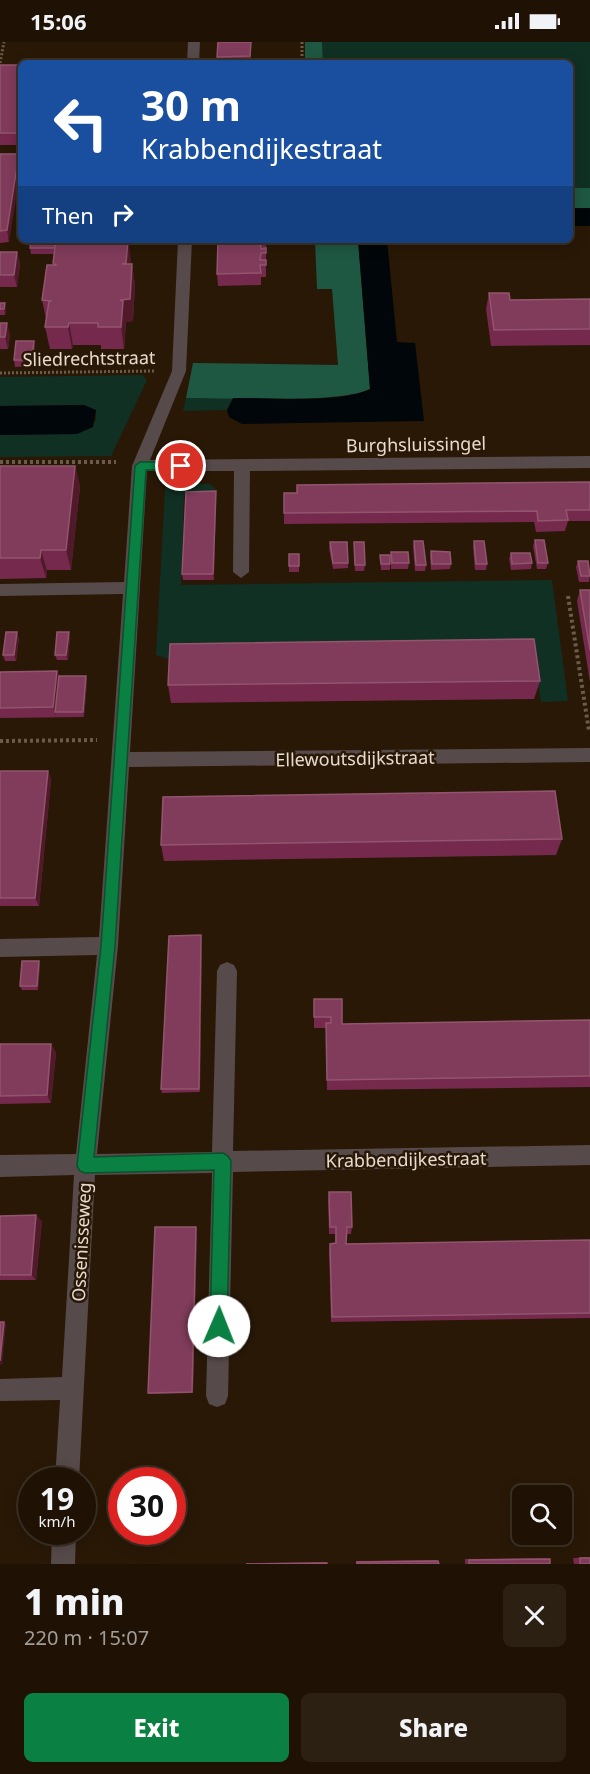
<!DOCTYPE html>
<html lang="en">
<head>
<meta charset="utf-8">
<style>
  body { margin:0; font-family:"Noto Sans",sans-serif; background:#2c2013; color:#f1f3f6; height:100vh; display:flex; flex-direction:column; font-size:22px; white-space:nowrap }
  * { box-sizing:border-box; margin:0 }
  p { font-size:20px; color:#a19e9a }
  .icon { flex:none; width:33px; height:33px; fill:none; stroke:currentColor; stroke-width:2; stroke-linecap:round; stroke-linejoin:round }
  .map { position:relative; height:1522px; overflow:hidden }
  .drawer { display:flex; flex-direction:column; background:#1f1204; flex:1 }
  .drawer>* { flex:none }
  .top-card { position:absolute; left:18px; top:18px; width:555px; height:183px; border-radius:9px; box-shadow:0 3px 15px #0003,0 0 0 2px #3c3226; background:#1a4fa0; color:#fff; overflow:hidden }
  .controls { position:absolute; left:512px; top:1443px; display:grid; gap:12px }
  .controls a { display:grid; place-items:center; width:60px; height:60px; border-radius:9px; background:#1f1204; box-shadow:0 3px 15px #0003,0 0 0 2px #3c3226; font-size:30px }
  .speed { position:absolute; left:18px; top:1425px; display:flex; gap:12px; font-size:30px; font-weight:700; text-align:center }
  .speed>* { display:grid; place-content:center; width:78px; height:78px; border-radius:50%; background:#1f1204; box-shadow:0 3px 15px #0003,0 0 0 2px #3c3226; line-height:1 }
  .speed small { font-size:15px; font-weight:400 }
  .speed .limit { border:9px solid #d22; background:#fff; color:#111 }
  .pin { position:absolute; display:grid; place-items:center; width:51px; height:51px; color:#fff; margin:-26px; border:3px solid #fff; border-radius:50%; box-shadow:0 2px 6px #0007 }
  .me { position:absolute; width:66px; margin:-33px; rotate:1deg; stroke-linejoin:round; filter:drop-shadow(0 0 4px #0008) }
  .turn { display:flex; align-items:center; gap:21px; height:126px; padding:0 24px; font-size:27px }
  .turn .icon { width:78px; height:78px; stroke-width:2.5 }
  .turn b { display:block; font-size:42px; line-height:51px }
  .then { display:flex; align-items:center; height:57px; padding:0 24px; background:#0003; gap:12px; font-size:22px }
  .round { display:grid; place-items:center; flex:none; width:63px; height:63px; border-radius:9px; background:#2c2013 }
  .overview { display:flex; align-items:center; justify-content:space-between; height:102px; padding:0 24px }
  h1 { font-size:36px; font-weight:800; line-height:45px }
  .action { display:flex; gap:12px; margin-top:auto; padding:12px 24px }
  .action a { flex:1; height:69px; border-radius:9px; background:#0b8043; color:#fff; font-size:24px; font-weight:800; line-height:69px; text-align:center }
  .action a+a { background:#2c2013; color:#f1f3f6 }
  .status { display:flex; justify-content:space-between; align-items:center; height:42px; padding:0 30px; background:#1f1204; direction:ltr }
  .status svg { height:16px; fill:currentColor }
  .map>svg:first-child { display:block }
  .green { fill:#103023 }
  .forest { fill:#1e5842 }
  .water { fill:#000609 }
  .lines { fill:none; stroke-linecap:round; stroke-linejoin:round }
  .path-far1 { stroke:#6a5b4b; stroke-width:3; stroke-dasharray:2 2; stroke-linecap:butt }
  .path { stroke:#6a5b4b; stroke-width:4; stroke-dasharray:3 3; stroke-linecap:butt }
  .minor { fill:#574a4a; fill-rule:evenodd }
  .wall { fill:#75294d }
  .shaded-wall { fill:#511a2b }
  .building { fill:#813c5b; stroke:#91556d; stroke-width:1.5 }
  .route { fill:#0b8043; stroke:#07532c; stroke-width:1.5 }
  .labels { text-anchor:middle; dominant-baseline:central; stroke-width:5; stroke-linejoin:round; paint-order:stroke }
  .street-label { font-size:18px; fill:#e7dbd0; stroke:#291806 }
</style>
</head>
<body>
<div class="status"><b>15:06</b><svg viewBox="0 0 49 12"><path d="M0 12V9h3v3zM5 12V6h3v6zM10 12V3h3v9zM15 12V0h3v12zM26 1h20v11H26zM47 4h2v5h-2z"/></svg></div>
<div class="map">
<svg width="590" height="1522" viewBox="0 0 590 1522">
  <rect width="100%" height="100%" fill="#291806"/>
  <g class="green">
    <polygon points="322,0 590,0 590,146 570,146 570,21 323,21"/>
    <polygon points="142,333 147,338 111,414 0,415 0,393 77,392 96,379 96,369 84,363 0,364 0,335"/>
    <polygon points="186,356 233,356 227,368 183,369"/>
    <polygon points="175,442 210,442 215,446 215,453 184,454 181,543 552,538 568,659 541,660 534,614 169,617 156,613 165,447"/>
  </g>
  <g class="forest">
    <polygon points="305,0 322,0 323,21 305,21"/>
    <rect x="570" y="146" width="20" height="20"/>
    <path d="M315,198H358L370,347C340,362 226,356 186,356L193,321L338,323L332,247H317Z"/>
  </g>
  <g class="water">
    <rect x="570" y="166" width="20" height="18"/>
    <path d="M358,198H387L397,300L415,301L424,379L242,382L229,375L227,368L233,356C268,355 341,362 370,347Z"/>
    <polygon points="84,363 96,368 93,385 77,392 0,393 0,364"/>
  </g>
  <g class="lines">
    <g class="path-far1">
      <polyline points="302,0 302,21"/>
      <polyline points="0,21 4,0"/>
      <polyline points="0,331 154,329"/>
    </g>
    <g class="path">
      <polyline points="0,420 116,420"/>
      <polyline points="568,554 589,689"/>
      <polyline points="0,699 97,698"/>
    </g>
    <g class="minor">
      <polygon points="188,0 200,0 199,21 187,21"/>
      <polygon points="178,198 192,198 186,329 150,418 590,414 590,426 250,429 249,530 241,536 233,530 234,429 147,429 130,710 590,706 590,720 129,725 118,904 97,1112 212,1110 217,929 220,923 227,920 234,923 237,929 233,1109 590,1103 590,1123 233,1130 228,1354 225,1362 217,1365 209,1362 206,1354 212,1131 95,1133 79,1438 55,1438 60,1358 0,1359 0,1337 62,1335 74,1133 0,1135 0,1113 76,1112 97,913 0,915 0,897 99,895 123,552 0,554 0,542 124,540 132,424 172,329"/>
      <polygon points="52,1490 76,1490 75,1522 51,1522"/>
    </g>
  </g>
  <g class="wall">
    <polygon points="251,0 251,21 217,21 217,15"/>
    <rect x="0" y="23" width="21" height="80"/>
    <polygon points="0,112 9,200 0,201"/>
    <polygon points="31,198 80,198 80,200 78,200 79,201 102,199 101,198 137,198 128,199 131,222 132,222 135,244 133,279 126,280 124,307 101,307 101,303 73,303 72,307 50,307 45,285 46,277 42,258 54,223 55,212 31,212 30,206"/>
    <polygon points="218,198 266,198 266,235 261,235 261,243 218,244 217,232"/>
    <polygon points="0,210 17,210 20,222 17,245 0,245"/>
    <polygon points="489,251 510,258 590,257 590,303 491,304 486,267"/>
    <polygon points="0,261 6,268 5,273 0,273"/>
    <polygon points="0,281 10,293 8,307 0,307"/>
    <polygon points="35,305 33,324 15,325 14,318"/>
    <polygon points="0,424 75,424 80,445 71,528 47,528 46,536 0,537"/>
    <polygon points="590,440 590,479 568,479 565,489 536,490 534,480 284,482 284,451 297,451 297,443"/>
    <polygon points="216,449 214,538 183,538 182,532"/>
    <polygon points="535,498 548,521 546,527 537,527 533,504"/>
    <polygon points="414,499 426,523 425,529 415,529 413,505"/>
    <polygon points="474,499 487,522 486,528 475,528 473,505"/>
    <polygon points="330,500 348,521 348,526 333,527 329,506"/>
    <polygon points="354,500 365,523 364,529 355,529"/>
    <polygon points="431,509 451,522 450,527 431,528 430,515"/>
    <polygon points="391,510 409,521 408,527 391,527"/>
    <polygon points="511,511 532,521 531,527 511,528 509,517"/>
    <rect x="289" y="512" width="10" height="18"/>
    <polygon points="380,513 390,522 390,528 381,528"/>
    <polygon points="578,519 590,531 589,540 579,540 576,525"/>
    <polygon points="580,548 590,548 590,640 577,559"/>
    <polygon points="70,595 68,618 57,618 55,613"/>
    <polygon points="19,596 16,619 5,619 3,613"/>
    <polygon points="57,629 59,634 87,639 84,675 0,676 0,630"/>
    <polygon points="540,639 534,657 171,661 168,643"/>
    <polygon points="0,729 48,729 51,738 39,864 0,864"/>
    <polygon points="562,797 556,813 164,819 161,803"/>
    <polygon points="202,898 200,1050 162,1051 161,1047"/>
    <polygon points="40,923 38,948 22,948 20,944"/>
    <polygon points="314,957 342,982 590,978 590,1045 327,1048 326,986 314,986"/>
    <polygon points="0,1002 51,1002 56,1011 51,1061 0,1062"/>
    <polygon points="329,1150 352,1185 351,1192 347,1192 346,1202 590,1198 590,1276 331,1280 329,1208 330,1202 335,1201 335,1192 329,1192 328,1158"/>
    <polygon points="0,1174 42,1179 36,1238 0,1238"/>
    <polygon points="196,1185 197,1187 193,1351 150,1352 148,1351"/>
    <polygon points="590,1515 590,1522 574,1522 573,1516"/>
    <polygon points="544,1516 550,1517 550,1522 465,1522 465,1517"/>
    <polygon points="435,1518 438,1519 439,1522 356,1522 356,1519"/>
    <polygon points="326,1520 327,1521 246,1522 247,1521"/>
  </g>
  <g class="shaded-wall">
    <polygon points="19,112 21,127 9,200 7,188"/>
    <polygon points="128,198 131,219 129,243 122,222"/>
    <polygon points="17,210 20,222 17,245 14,233"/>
    <polygon points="132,222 135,244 133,279 126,280 124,307 121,285 120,258"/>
    <polygon points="5,261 6,268 5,273 4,267"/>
    <polygon points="7,281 10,293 8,307 5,295"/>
    <polygon points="69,281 73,303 72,307 68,285"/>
    <polygon points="34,299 35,305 33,324 32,318"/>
    <polygon points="75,424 80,445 71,528 66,508"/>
    <polygon points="216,449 216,455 214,538 213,532"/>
    <polygon points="41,508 47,528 46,536 40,516"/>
    <polygon points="17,590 19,596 16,619 14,613"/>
    <polygon points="69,590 70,595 68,618 66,613"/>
    <polygon points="57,629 60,639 55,670 56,675 53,665"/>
    <polygon points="86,634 87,639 84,675 83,670"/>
    <polygon points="48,729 51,738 39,864 35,856"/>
    <polygon points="201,893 202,898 200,1050 199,1047"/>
    <polygon points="39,919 40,923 38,948 37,944"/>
    <polygon points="51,1002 56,1011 51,1061 47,1053"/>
    <polygon points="36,1173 42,1179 36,1238 31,1233"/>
    <polygon points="196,1185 197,1187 193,1351 192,1350"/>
    <polygon points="4,1280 6,1282 2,1323 0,1322"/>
  </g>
  <g class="building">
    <polygon points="218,0 251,0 250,14 217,15"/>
    <rect x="0" y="23" width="21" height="68"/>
    <polygon points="0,112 19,112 7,188 0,189"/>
    <polygon points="31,198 56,198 55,206 30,206"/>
    <polygon points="56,198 78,198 78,201 83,201 111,198 128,198 126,221 122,222 132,222 130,257 120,258 123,259 121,285 98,285 98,281 69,281 68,285 45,285 49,259 52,259 42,258 47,223 56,223 53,221"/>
    <polygon points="218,198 266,198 266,200 260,200 261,207 266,206 266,211 261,211 260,218 266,218 266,223 260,223 261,231 217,232"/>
    <polygon points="0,210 17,210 14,233 0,233"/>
    <polygon points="489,251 509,251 510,258 590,257 590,287 494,288"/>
    <polygon points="0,261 5,261 4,267 0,267"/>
    <polygon points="0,281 7,281 5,295 0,295"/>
    <polygon points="16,299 34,299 32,318 14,318"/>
    <polygon points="0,424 75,424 66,508 41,508 40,516 0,516"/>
    <polygon points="590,440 590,468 566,468 568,478 538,479 537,469 284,471 284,451 297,451 297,443"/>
    <polygon points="216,449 213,532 182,532 186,450"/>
    <polygon points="535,498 544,498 548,521 538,521"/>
    <polygon points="414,499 423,499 426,523 416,523"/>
    <polygon points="474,499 484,499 487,522 476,522"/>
    <polygon points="330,500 347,500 348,521 333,521"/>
    <polygon points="354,500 364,500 365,523 355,523"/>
    <polygon points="431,509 450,510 451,522 432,522"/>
    <polygon points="391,510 408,510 409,521 392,521"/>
    <polygon points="511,511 530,511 532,521 512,522"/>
    <rect x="289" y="512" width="10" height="12"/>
    <polygon points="380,513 390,513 390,522 381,522"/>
    <polygon points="578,519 588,519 590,534 581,534"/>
    <polygon points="580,548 590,548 590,608"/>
    <polygon points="6,590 17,590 14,613 3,613"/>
    <polygon points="57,590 69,590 66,613 55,613"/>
    <polygon points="534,597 540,639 168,643 170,602"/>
    <polygon points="57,629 53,665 0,666 0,630"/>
    <polygon points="59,634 86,634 83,670 55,670"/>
    <polygon points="0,729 48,729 35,856 0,856"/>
    <polygon points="555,749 562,797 161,803 163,755"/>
    <polygon points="201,893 199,1047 161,1047 169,894"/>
    <polygon points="22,919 39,919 37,944 20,944"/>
    <polygon points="314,957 342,957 342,982 590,978 590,1034 327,1038 326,981 331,981 331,975 314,975"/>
    <polygon points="0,1002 51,1002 47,1053 0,1054"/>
    <polygon points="329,1150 351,1150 352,1185 347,1185 346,1202 590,1198 590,1271 332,1275 330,1202 336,1201 336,1185 330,1185"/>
    <polygon points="36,1173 31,1233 0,1233 0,1174"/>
    <polygon points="155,1185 196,1185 192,1350 148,1351"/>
    <polygon points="0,1280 4,1280 0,1319"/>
    <rect x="580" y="1516" width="10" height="6"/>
    <polygon points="550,1517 550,1522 469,1522 469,1518"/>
    <polygon points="438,1519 439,1522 357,1522 357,1520"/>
    <polygon points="327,1521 327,1522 246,1522"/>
  </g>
  <polygon class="route" points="140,420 181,420 187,424 181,428 146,428 115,904 94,1115 223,1111 228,1114 231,1119 227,1284 225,1290 219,1292 213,1290 210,1284 214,1128 85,1131 80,1129 77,1124 101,904 135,424"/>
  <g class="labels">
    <g class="street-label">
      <text transform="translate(89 316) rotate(-1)">Sliedrechtstraat</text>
      <text transform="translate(416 402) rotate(-1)">Burghsluissingel</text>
      <text transform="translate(355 716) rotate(-1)">Ellewoutsdijkstraat</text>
      <text transform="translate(406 1117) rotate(-1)">Krabbendijkestraat</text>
      <text transform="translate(81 1200) rotate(-87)">Ossenisseweg</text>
    </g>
  </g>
</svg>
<div class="controls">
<a><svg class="icon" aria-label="search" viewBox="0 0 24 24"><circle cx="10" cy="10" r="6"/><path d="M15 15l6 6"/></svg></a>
</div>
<div class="speed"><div>19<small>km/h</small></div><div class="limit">30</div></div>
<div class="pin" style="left:181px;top:424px;background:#d93025"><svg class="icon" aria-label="arrive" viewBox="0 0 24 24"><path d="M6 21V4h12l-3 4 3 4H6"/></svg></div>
<svg class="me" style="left:219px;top:1284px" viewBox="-20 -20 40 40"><circle r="19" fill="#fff"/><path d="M0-13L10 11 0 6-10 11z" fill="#0b8043"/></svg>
<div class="top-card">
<div class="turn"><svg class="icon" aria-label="left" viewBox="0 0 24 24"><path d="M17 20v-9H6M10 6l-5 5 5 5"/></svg><div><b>30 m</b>Krabbendijkestraat</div></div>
<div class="then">Then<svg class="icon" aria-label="right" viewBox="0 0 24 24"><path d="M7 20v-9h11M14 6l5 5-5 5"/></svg></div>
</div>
</div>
<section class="drawer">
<div class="overview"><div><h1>1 min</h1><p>220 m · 15:07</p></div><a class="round"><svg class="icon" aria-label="close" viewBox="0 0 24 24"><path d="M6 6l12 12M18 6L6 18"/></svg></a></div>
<div class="action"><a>Exit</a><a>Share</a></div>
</section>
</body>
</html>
